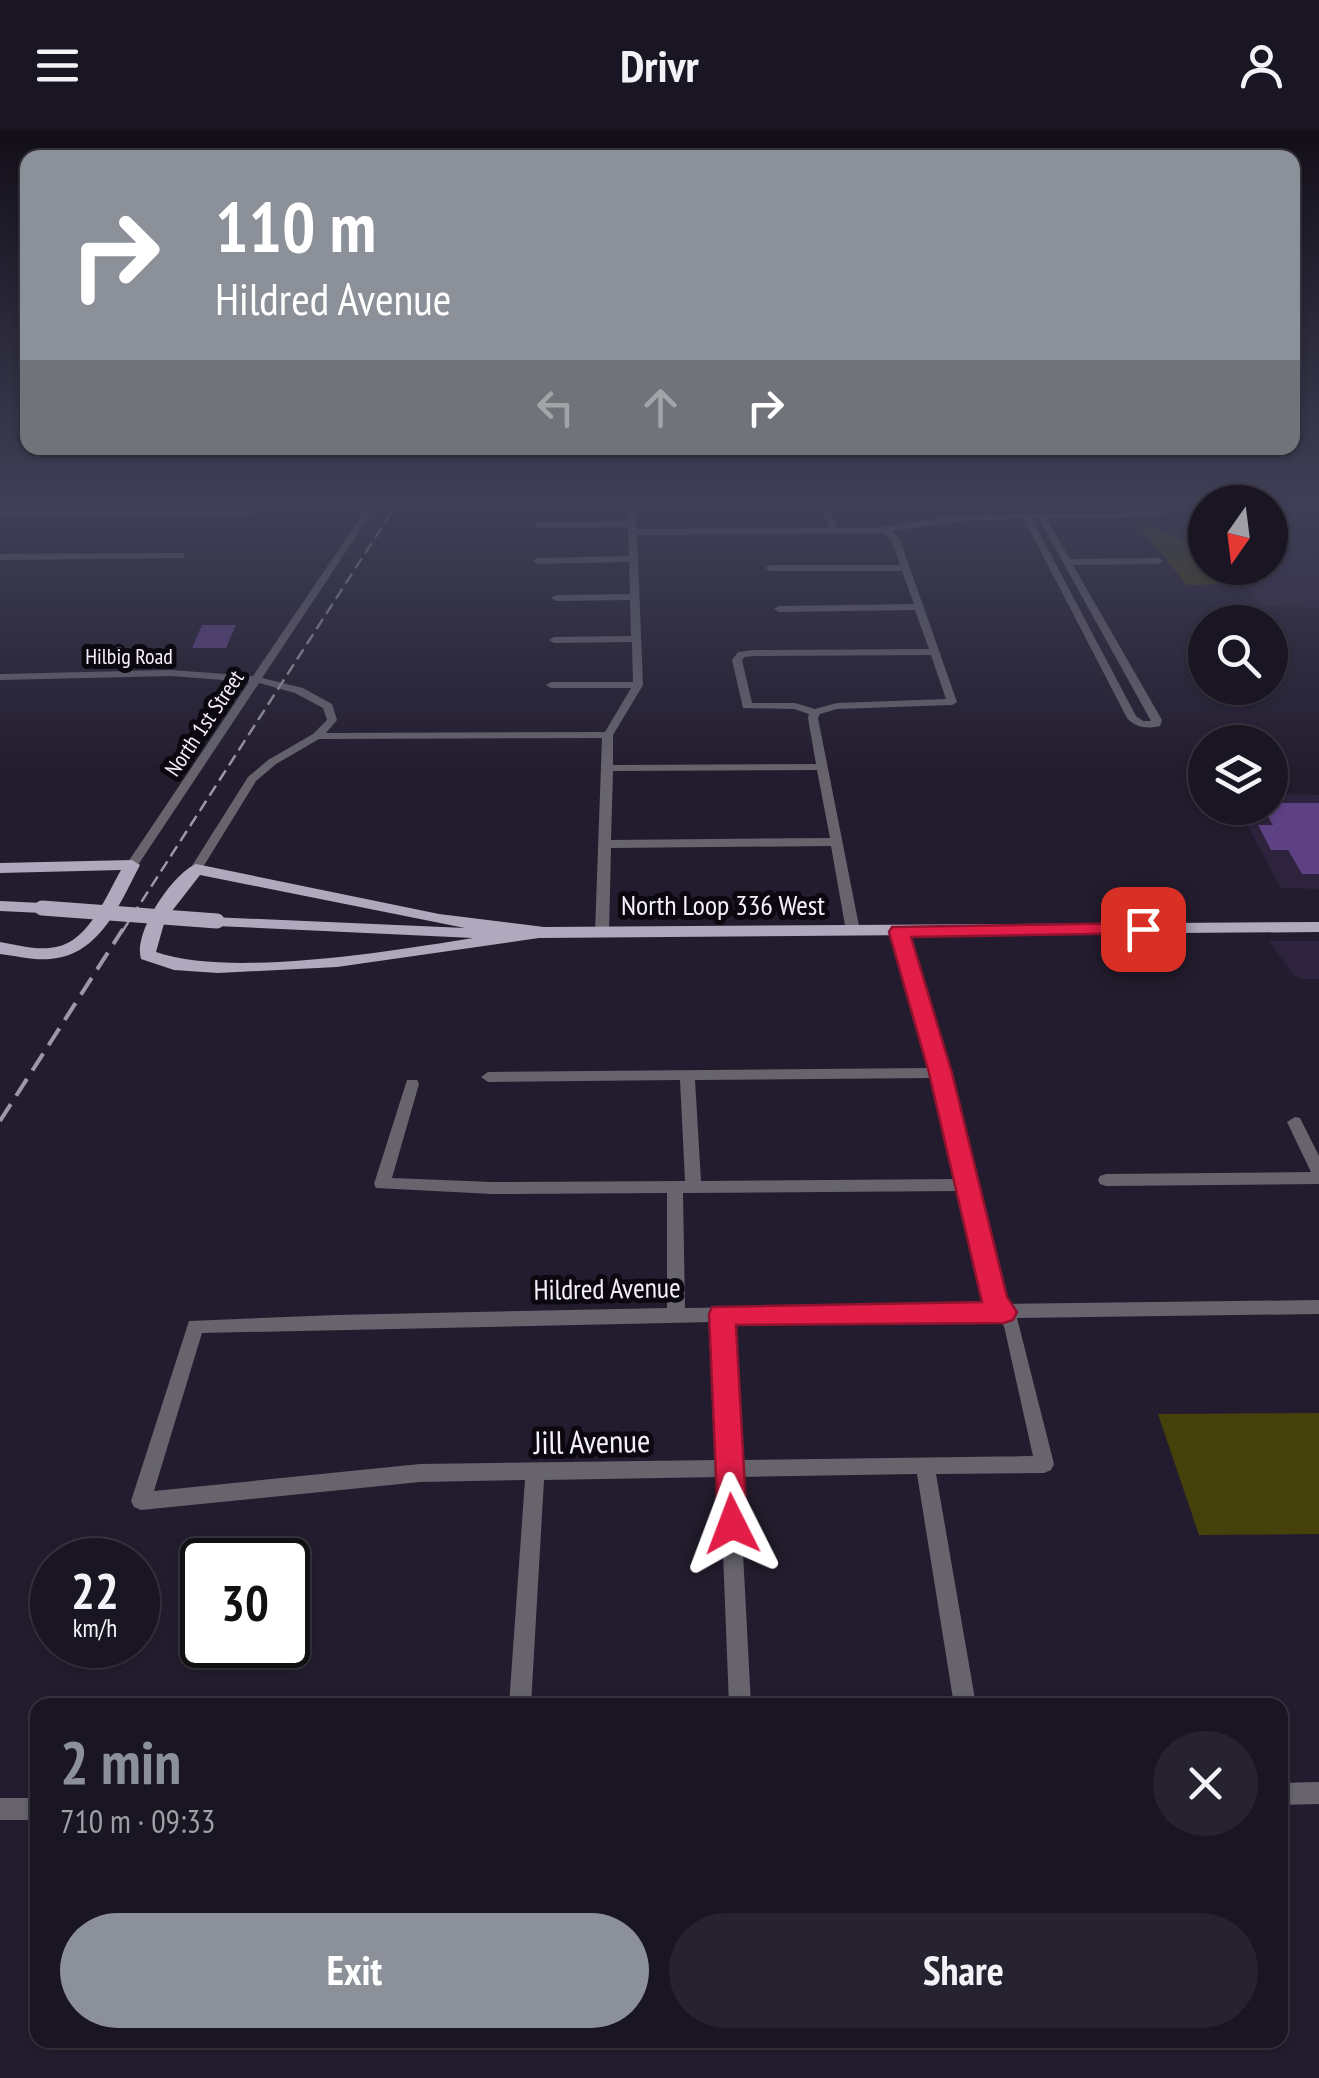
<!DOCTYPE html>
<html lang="en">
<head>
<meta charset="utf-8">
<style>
  body { margin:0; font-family:"PT Sans Narrow",sans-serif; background:#27222f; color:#f1f3f6; height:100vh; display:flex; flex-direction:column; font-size:38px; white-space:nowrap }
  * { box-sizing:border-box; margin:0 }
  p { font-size:32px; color:#9f9fa5 }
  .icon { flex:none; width:55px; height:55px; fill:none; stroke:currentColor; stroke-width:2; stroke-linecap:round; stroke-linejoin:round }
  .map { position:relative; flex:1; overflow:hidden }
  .panel { position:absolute; left:30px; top:1568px; width:1258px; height:350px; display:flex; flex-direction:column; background:#1a1522; border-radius:20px; box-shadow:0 2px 8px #0004,0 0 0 2px #383440 }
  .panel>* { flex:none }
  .hud { position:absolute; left:20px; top:20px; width:1280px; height:305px; border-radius:20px; box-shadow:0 2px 8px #0004,0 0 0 2px #383440; background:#8c9099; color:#fff; overflow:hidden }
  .needle { width:65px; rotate:194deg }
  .controls { position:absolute; left:1188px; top:355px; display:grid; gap:20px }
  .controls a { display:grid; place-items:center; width:100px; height:100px; border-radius:50%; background:#1a1522; box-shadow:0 2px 8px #0004,0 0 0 2px #383440; font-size:50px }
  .speed { position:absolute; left:30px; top:1408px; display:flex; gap:20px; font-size:50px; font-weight:700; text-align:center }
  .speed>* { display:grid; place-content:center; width:130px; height:130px; border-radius:50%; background:#1a1522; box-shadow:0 2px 8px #0004,0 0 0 2px #383440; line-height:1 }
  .speed small { font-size:25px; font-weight:400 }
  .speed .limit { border:5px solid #111; border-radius:15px; background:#fff; color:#111 }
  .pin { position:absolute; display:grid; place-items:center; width:85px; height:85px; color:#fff; margin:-42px; border-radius:20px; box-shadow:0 5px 15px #0006 }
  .me { position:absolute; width:110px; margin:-55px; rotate:357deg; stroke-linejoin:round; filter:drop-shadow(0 0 8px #0008) }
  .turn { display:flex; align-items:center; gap:35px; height:210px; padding:0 30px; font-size:45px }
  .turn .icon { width:130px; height:130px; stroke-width:2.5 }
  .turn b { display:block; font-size:70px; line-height:85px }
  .lanes { display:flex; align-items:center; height:95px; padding:0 30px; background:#0003; justify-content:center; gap:50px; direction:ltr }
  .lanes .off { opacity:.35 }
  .round { display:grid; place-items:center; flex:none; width:105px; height:105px; border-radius:52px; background:#27222f }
  .head { display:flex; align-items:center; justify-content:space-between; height:170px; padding:0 30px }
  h1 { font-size:60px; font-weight:700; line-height:75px; color:#8c9099 }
  .cta { display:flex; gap:20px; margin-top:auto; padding:20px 30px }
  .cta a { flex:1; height:115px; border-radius:60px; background:#8c9099; color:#fff; font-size:40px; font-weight:700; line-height:115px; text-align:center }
  .cta a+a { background:#27222f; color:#f1f3f6 }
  header { display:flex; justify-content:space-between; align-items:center; height:130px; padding:0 30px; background:#1a1522; font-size:45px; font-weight:700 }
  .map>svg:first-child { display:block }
  .built { fill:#2d233c }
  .green { fill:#44410b }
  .building { fill:#5e4183 }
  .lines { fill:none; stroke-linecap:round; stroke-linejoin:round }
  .minor { fill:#67646e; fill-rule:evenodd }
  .major { fill:#b0a8bd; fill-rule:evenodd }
  .rail-far1 { stroke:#9d98a7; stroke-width:2.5; stroke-dasharray:12 6; stroke-linecap:butt }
  .rail { stroke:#9d98a7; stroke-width:4; stroke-dasharray:20 10; stroke-linecap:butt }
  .major-bridge { stroke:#b0a8bd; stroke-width:15 }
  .route { fill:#e11d48; stroke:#92132f; stroke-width:2.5 }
  .labels { text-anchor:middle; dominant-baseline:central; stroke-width:10; stroke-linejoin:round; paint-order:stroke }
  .far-street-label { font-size:22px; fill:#f5f0fe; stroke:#0b0810 }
  .street-label { font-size:28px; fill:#f5f0fe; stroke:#0b0810 }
  .near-street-label { font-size:32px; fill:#f5f0fe; stroke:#0b0810 }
</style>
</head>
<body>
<header><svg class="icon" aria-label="menu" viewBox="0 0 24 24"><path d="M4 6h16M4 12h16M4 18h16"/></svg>Drivr<svg class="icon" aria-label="person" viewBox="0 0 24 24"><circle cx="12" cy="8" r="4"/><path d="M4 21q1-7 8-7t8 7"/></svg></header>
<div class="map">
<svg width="1319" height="1948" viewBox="0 0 1319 1948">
  <rect width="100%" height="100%" fill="#231c2e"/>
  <g class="built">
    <polygon points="1282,396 1298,413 1319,413 1319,478 1262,476 1230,438 1270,438 1270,397"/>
    <polygon points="1270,664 1319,665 1319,759 1281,758 1238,678 1270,678"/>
    <polygon points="1269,811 1319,811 1319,849 1300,849 1293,845"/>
  </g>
  <g class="green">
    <polygon points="1140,397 1150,397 1205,418 1205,438 1226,438 1237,454 1187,455"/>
    <polygon points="1319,1283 1319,1404 1199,1405 1158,1284"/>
  </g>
  <g class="building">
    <polygon points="202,495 236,495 226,518 192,518"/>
    <polygon points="1270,673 1319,673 1319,744 1302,744 1288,720 1271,720 1258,695 1273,695 1263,678 1270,678"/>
  </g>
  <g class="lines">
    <g class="minor">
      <path d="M371,372H379L262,548L303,558L332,574L337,590L326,603L605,602L631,558H551L546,555L551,552H633L632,512L554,513L549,510L554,507L631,506L630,470L556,471L551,468L556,465L630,464L629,432L537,434L533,431L537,428L629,426L628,397L538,398L535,397V393L628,391L624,372H632L636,383L637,399L829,398L820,372H828L837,398L885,397L959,385L1127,382L1205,374V378L1127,388L1047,389L1070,429L1159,428L1163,431L1159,434L1073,435L1162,590L1160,596C1147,599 1136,598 1127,588L1024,389L959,391L892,401L900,410L957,572L952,575L837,579L820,584L818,588L860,801L858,804H848L846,801L831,716L611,718L609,803L607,806H597L595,803L602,608L319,609L276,634L256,651L200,742H192L190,739L248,647L268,630L313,604L327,590L323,578L295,563L259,553L136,738H128L126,735L249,552L171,546L0,550V544L171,540L253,546ZM1032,389H1039L1151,591H1143L1136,586ZM883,403L892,411L900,435H770L765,438L770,441H902L914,474L779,476L774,479L779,482L915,480L929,519L754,520L738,522L732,530L743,578L794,579L809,584L808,588L816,634L613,635V605L643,555L637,405ZM931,525L946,569L837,573L815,579L795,573H752L742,530L745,527L754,526ZM817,640L830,708L611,710L613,641Z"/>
      <polygon points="1266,372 1319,372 1319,374 1270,375 1270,372"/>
      <polygon points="278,378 279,380 275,383 0,387 0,381"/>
      <polygon points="184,423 184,427 181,428 0,430 0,424"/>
      <path d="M899,797L906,801L947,943L1002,1168L1006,1174L1319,1170V1184L1017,1188L1054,1334L1051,1340L1044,1343L936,1344L976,1575H954L917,1344L739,1347L751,1575H729L720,1347L544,1350L531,1575H509L525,1350L420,1352L141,1380L134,1377L131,1371L189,1191L336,1185L667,1178V1063L492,1064L376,1058L374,1054L407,950H417L419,954L392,1048L492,1052L685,1051L680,950L488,952L481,947L488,942L931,938L892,801ZM934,948L957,1049L701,1051L695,950ZM960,1061L987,1174L685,1178L683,1063ZM997,1188L1004,1196L1033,1326L738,1330L731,1191ZM714,1192L719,1330L420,1334L154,1361L202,1203Z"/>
      <polygon points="1295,987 1300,988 1319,1026 1319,1054 1106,1056 1100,1054 1098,1050 1100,1046 1106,1044 1311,1042 1287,992"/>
      <polygon points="1319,1652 1319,1674 1280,1675 1280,1653"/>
      <rect x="0" y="1668" width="38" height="22"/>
    </g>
    <g class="major">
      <path d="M132,730L140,735C121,771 102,821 57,828C38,832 18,826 0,824V812C18,815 38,821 56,817C89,811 106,766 121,740L0,743V733Z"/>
      <path d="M196,734L439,784L544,797L1319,792V802L539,808L337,837L218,843L174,840L141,829C133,803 172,744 196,734ZM200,745L465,798L211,787L208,791L217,796L473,808C392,821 231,848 156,822L165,790Z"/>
      <polygon points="0,771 42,773 51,778 42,783 0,781"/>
    </g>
    <polyline class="rail-far1" points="122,802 398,372"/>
    <polyline class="rail" points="0,991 123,799"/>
    <polyline class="major-bridge" points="42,778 217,791"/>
  </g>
  <linearGradient id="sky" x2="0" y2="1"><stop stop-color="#130f19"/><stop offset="0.58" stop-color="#3f4057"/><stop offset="1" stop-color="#3f4057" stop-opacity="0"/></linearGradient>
  <rect width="1319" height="645" fill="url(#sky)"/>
  <polygon class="route" points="1143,793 1150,794 1150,803 911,807 952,943 1007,1167 1017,1182 1013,1190 1004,1193 736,1195 747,1394 743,1404 732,1408 722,1404 718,1394 709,1184 712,1177 982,1172 929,943 889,802 892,797"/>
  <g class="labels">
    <g class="far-street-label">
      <text x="129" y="526">Hilbig Road</text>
      <text transform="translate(204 593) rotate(-56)">North 1st Street</text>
    </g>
    <g class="street-label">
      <text x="723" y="774">North Loop 336 West</text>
      <text transform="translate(607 1158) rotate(-1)">Hildred Avenue</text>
    </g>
    <g class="near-street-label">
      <text transform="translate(592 1311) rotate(-1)">Jill Avenue</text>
    </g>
  </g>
</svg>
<div class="controls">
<a><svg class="needle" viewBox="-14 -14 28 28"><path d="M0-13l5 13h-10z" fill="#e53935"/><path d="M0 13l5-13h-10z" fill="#9f9fa5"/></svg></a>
<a><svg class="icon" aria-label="search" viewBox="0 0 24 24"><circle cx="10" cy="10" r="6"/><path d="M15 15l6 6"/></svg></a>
<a><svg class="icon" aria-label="layers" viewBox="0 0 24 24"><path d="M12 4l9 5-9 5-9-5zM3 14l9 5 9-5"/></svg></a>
</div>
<div class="speed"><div>22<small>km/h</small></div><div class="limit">30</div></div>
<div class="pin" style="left:1143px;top:799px;background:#d93025"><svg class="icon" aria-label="arrive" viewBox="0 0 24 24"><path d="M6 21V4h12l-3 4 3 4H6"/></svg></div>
<svg class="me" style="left:732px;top:1394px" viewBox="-20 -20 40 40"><path d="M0-17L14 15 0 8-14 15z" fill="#e11d48" stroke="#fff" stroke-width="4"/></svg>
<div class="hud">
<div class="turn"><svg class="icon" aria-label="right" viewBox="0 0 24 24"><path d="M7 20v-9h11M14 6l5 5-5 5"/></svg><div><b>110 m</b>Hildred Avenue</div></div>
<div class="lanes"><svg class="icon off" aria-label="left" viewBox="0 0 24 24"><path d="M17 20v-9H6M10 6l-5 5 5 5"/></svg><svg class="icon off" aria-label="ahead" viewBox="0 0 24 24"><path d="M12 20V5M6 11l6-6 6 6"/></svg><svg class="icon" aria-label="right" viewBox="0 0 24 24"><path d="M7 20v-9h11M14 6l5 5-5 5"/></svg></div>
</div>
<section class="panel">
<div class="head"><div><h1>2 min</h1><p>710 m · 09:33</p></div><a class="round"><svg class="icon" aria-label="close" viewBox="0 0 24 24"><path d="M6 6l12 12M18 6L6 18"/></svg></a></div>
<div class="cta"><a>Exit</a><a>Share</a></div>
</section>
</div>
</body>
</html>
